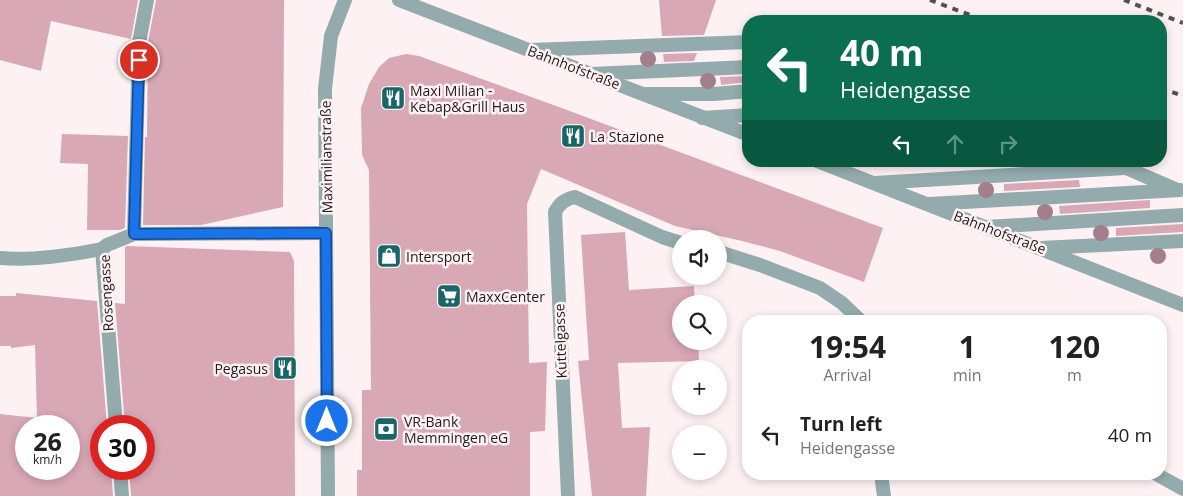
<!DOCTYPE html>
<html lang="en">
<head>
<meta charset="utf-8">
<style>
  body { margin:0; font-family:"Open Sans",sans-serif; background:#f6f6f6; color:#222; height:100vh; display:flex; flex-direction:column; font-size:19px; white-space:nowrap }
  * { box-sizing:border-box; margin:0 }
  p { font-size:16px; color:#767676 }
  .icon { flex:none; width:28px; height:28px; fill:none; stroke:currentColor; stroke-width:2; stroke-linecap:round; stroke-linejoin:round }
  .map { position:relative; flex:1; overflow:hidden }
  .details { position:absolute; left:742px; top:315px; width:425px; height:165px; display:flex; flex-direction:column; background:#fff; border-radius:20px; box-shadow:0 2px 8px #0003 }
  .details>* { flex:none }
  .hud { position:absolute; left:742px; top:15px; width:425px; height:152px; border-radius:20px; box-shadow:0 2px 8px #0003; background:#0b6e4f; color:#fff; overflow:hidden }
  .controls { position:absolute; left:672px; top:230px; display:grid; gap:10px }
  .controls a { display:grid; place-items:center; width:55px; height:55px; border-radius:50%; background:#fff; box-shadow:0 2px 8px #0003; font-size:25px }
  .speed { position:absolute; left:15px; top:415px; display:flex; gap:10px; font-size:25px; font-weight:700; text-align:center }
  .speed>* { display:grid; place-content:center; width:65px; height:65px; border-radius:50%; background:#fff; box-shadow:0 2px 8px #0003; line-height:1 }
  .speed small { font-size:12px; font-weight:400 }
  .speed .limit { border:8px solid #d22; background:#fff; color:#111 }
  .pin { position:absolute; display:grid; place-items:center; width:42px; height:42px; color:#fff; margin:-21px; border:2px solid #fff; border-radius:50%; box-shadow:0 1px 5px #0007 }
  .me { position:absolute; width:55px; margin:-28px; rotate:0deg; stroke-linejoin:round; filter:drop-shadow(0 0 4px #0008) }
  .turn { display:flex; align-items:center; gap:18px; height:105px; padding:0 15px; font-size:22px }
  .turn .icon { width:65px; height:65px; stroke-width:2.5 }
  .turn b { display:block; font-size:35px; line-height:42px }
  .lanes { display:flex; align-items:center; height:48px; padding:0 15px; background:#0003; justify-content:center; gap:25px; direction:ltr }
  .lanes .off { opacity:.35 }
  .eta { display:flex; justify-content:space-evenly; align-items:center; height:85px; text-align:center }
  .eta b { font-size:30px; font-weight:700; line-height:35px }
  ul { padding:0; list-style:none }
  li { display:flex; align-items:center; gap:15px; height:70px; padding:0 15px }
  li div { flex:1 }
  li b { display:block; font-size:19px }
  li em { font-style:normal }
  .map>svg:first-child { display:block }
  .building { fill:#d8a8b4; fill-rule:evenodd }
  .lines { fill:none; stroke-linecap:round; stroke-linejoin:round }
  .service { stroke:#93abac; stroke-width:14 }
  .minor { stroke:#93abac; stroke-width:14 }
  .tertiary { stroke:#93abac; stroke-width:14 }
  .rail { stroke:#575052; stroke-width:4; stroke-dasharray:6 6; stroke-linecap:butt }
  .tree { fill:#a47e8a }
  .route-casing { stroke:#114b97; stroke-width:12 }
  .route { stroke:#1a73e8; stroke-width:9 }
  .labels { text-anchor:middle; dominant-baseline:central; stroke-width:5; stroke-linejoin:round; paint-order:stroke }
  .street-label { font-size:14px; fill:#211b1d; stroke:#fef1f4 }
  .poi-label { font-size:14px; fill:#211b1d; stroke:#fef1f4; text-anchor:start }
</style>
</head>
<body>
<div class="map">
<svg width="1183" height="496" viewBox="0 0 1183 496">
  <rect width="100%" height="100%" fill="#fef1f4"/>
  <g class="building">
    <polygon points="0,0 138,0 131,39 51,21 41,71 0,60"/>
    <polygon points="156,0 284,0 283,207 201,225 143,225 145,137 147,137 148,42"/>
    <polygon points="659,0 716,0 704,35 662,36"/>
    <polygon points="697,53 694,61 664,62 663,54"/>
    <polygon points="406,54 419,56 567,110 883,228 864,282 780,251 742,241 675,226 541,169 527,204 529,363 547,362 545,431 530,432 530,496 357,496 357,470 362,470 362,390 371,390 369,170 362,155 361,108 369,84 379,67 389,58"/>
    <polygon points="749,76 749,82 721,85 720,77"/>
    <polygon points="62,134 128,136 125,228 120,230 87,230 88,164 60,163"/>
    <polygon points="1079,180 1080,187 1004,191 1004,184"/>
    <polygon points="1150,200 1150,208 1060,214 1059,206"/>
    <polygon points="1183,224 1183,232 1116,236 1116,228"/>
    <polygon points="625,232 629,290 694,286 695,304 681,304 681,341 698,341 699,361 618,363 622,428 650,427 646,496 592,496 578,361 589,360 581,235"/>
    <polygon points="127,246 290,252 294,261 295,496 131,496 129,469 144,469 144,426 125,426 115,303 125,304 125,247"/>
    <path d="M16,293L97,301L107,426H101V469H111L113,496H0V414L37,418L35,345L11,348V346H0V296H16ZM26,426H69V469H26Z"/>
  </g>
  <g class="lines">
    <g class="service">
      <polyline points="530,50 749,42"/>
      <polyline points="591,74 749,67"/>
      <polyline points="646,94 714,94 749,91"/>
      <polyline points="702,118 749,115"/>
      <polyline points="1117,164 1175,189"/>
      <polyline points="875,183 1125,168"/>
      <polyline points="929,204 1180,190"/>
      <polyline points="986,227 1183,215"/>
      <polyline points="1041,248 1183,241"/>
    </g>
    <g class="minor">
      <polyline points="134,234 139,43 147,0"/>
      <polyline points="719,252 760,265 820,288 842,303 861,321"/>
      <path d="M0,258C30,261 73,255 102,249"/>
      <polyline points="116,426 102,249 107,245 134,234 326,233"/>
      <polyline points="120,469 122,496"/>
      <polyline points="881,474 884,496"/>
      <polyline points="1156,474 1183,489"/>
      <polyline points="328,496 325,89 331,36 345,0"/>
      <path d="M568,496L555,212C560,203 565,199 575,197L662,237L681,243"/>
    </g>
    <g class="tertiary">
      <polyline points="399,0 749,135"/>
      <polyline points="817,161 1183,305"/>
    </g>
    <g class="rail">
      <polyline points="930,0 986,21"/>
      <polyline points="1124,0 1183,23"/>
      <polyline points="1161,88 1183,96"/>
    </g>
  </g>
  <g class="tree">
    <circle cx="648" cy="59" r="8"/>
    <circle cx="708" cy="81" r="8"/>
    <circle cx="986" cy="190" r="8"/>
    <circle cx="1045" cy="212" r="8"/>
    <circle cx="1101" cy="233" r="8"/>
    <circle cx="1158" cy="256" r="8"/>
  </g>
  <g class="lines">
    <defs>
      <polyline id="route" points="139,60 134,234 326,233 327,421"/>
    </defs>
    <use href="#route" class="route-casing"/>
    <use href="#route" class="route"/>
  </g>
  <defs>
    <symbol id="restaurant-square" viewBox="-11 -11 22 22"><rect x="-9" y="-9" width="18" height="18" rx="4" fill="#176668" stroke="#fef1f4"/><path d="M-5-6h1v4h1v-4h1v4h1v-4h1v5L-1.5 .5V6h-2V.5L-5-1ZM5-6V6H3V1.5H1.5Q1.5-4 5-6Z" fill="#fff"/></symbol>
    <symbol id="shop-square" viewBox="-11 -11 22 22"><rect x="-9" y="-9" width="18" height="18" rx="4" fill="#176668" stroke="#fef1f4"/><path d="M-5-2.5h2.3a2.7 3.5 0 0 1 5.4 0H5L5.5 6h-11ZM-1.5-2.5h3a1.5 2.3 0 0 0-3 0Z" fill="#fff"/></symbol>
    <symbol id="supermarket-square" viewBox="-11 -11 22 22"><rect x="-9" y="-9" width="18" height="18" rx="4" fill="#176668" stroke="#fef1f4"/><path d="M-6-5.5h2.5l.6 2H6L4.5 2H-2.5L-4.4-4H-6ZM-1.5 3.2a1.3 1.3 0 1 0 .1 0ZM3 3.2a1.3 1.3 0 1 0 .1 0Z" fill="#fff"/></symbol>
    <symbol id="bank-square" viewBox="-11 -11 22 22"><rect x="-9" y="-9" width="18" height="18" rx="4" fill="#176668" stroke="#fef1f4"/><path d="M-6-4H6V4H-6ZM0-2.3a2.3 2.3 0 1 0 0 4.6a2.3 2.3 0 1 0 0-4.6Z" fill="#fff"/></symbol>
  </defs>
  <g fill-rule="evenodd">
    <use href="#restaurant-square" x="379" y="84" width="28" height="28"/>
    <use href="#restaurant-square" x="559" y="122" width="28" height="28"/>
    <use href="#shop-square" x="375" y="242" width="28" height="28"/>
    <use href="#supermarket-square" x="435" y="282" width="28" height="28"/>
    <use href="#restaurant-square" x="271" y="354" width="28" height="28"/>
    <use href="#bank-square" x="372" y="415" width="28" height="28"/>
  </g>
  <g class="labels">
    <g class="street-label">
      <text transform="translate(574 67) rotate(21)">Bahnhofstraße</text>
      <text transform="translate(326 157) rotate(-91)">Maximilianstraße</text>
      <text transform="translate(1000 232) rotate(21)">Bahnhofstraße</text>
      <text transform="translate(106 293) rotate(-93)">Rosengasse</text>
      <text transform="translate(560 341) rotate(-92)">Kuttelgasse</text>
    </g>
    <g class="poi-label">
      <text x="410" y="90">Maxi Milian -<tspan x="410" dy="16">Kebap&amp;Grill Haus</tspan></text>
      <text x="590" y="136">La Stazione</text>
      <text x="406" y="256">Intersport</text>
      <text x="466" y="296">MaxxCenter</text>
      <text x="268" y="368" text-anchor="end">Pegasus</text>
      <text x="404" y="421">VR-Bank<tspan x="404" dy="16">Memmingen eG</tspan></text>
    </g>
  </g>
</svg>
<div class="controls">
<a><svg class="icon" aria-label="sound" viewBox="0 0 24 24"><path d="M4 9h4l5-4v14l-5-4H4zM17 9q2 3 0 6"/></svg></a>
<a><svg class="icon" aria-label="search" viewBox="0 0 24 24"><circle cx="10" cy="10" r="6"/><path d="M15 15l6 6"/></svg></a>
<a>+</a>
<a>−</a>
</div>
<div class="speed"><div>26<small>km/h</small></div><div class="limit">30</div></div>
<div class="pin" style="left:139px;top:60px;background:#d93025"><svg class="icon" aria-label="arrive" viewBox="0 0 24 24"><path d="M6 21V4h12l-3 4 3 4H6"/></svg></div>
<svg class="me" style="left:327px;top:421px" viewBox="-20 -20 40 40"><circle r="17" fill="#1a73e8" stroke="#fff" stroke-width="3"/><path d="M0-11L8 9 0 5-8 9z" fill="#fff"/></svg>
<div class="hud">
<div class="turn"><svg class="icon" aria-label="left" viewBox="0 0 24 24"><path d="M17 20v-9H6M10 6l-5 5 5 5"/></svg><div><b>40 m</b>Heidengasse</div></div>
<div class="lanes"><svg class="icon" aria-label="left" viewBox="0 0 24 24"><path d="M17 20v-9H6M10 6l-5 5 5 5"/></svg><svg class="icon off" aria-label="ahead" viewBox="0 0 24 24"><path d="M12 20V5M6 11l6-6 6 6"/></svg><svg class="icon off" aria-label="right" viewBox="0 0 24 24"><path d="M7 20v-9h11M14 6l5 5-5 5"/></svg></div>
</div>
<section class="details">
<div class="eta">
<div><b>19:54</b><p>Arrival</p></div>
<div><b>1</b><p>min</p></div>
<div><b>120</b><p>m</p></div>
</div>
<ul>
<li><svg class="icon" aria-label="left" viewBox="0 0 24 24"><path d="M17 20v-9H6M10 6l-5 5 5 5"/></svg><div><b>Turn left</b><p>Heidengasse</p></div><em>40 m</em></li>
</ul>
</section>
</div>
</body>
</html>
